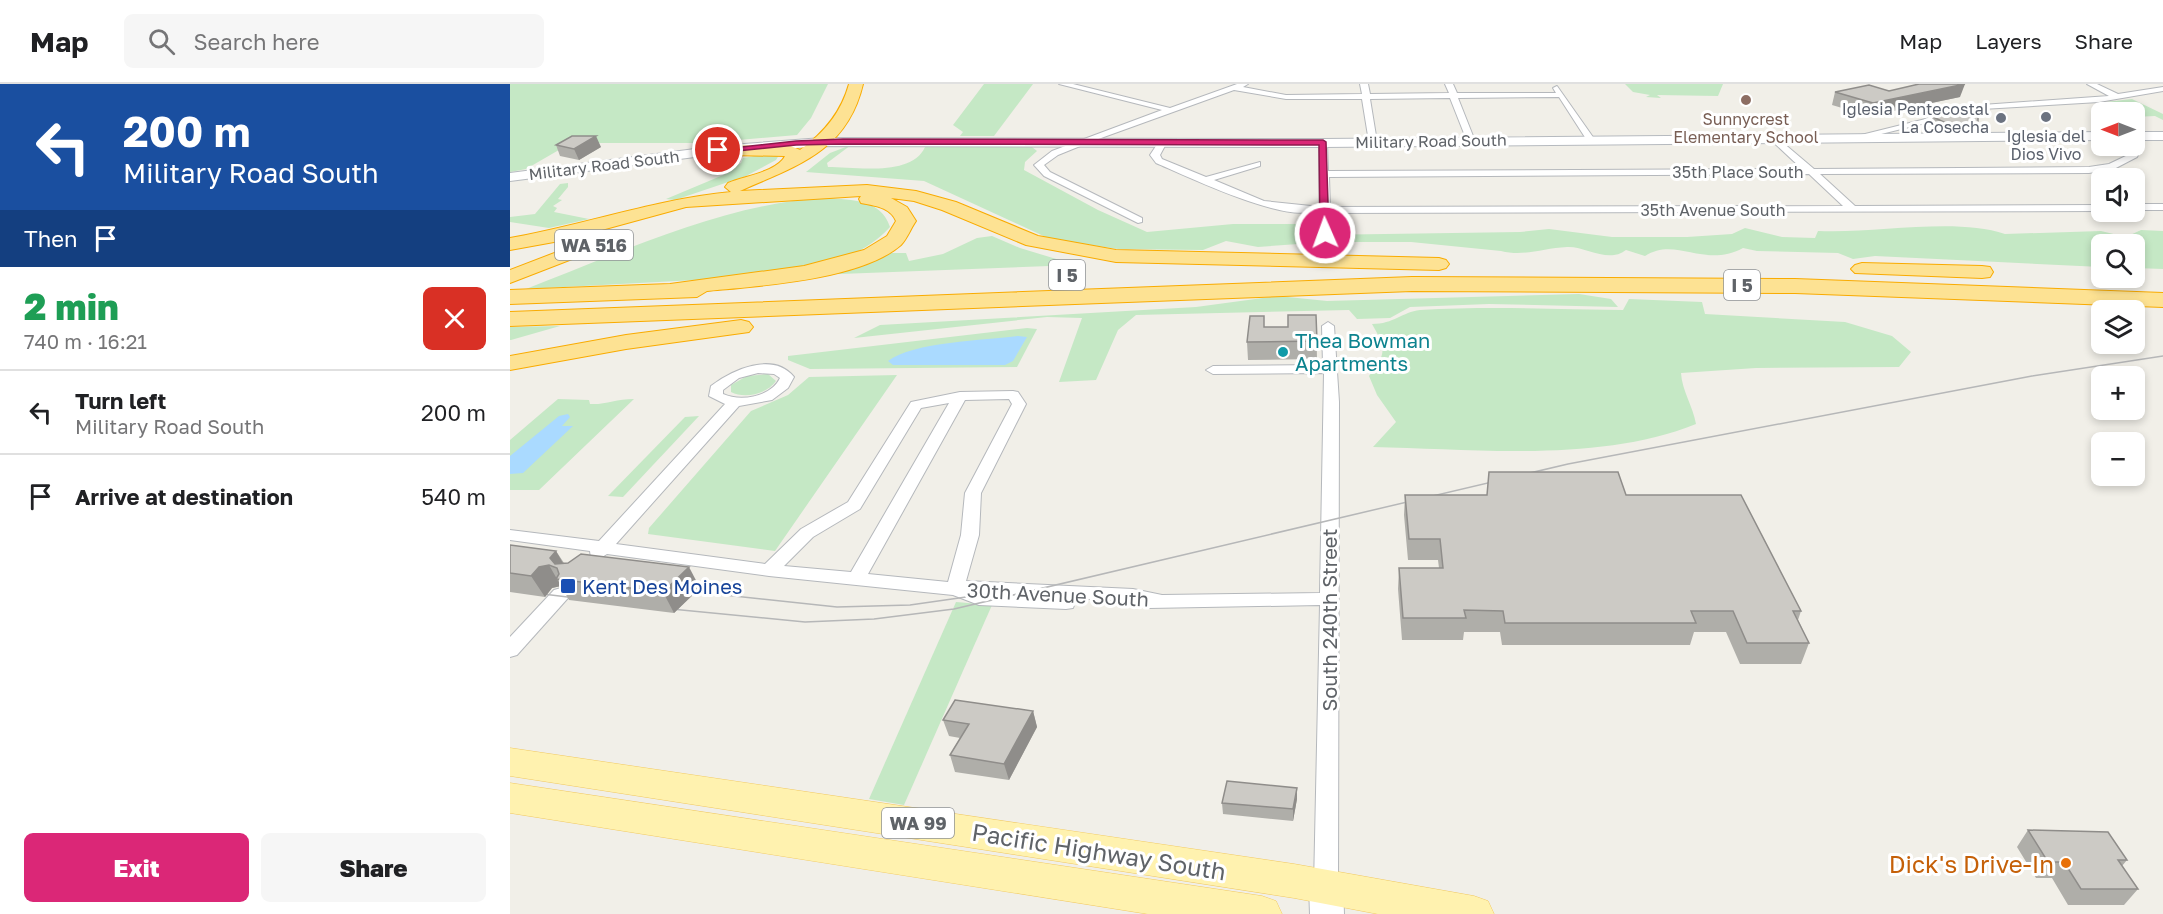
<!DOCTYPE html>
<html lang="en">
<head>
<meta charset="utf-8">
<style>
  body { margin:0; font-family:"Golos Text",sans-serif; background:#f6f6f6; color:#202124; height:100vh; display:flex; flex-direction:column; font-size:22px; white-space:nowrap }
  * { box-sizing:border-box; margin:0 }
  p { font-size:20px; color:#757577 }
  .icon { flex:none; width:33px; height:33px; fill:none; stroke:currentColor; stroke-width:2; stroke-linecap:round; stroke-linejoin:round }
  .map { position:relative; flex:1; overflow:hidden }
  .details { display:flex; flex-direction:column; background:#fff; width:510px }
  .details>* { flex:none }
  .banner { background:#1a4fa0; color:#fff; overflow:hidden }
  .needle { width:39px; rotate:270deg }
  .tools { position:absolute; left:1581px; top:18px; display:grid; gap:12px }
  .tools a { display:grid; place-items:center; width:54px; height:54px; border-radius:9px; background:#fff; box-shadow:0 3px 9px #0003; font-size:30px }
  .pin { position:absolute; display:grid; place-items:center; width:51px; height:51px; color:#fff; margin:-26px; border:3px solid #fff; border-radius:50%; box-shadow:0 2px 6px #0007 }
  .me { position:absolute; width:66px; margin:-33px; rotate:358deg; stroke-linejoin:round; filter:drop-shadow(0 0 4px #0008) }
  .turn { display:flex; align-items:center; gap:21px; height:126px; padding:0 24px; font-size:27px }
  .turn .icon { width:78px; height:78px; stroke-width:2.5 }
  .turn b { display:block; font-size:42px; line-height:51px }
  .then { display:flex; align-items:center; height:57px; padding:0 24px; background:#0003; gap:12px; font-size:22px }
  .round { display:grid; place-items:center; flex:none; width:63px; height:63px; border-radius:9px; background:#f6f6f6 }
  .summary { display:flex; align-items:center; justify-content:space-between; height:102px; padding:0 24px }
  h1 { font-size:36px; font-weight:800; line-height:45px; color:#1e9e55 }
  .primary-button { display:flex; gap:12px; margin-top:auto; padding:12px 24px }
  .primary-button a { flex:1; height:69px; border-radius:9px; background:#db2777; color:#fff; font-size:24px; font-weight:800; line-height:69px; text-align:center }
  .primary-button a+a { background:#f6f6f6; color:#202124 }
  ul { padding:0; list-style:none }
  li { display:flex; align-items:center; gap:18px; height:84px; padding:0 24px; border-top:2px solid #e0e0e0 }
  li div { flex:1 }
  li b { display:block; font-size:22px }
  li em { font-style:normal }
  header { display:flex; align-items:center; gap:36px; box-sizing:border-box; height:84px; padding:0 30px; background:#fff; border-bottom:2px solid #e0e0e0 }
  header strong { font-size:28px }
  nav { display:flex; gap:33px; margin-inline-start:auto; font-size:21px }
  .search { width:420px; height:54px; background:#f6f6f6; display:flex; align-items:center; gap:15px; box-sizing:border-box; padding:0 21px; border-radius:9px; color:#757577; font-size:22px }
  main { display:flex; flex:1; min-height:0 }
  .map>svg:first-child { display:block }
  .green { fill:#c5e8c5 }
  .water { fill:#aadaff }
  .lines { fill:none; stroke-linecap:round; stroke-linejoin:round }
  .street-casing { stroke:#b5b8bc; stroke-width:2 }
  .secondary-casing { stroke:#b6babf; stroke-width:2 }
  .primary-casing { stroke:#f2c960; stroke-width:1 }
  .highway-casing { stroke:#f9ab00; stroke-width:2 }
  .street { fill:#fff; fill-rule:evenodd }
  .secondary { fill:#fff; fill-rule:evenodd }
  .primary { fill:#fff2af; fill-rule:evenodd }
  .highway { fill:#fde293; fill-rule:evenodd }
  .tram { stroke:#b6b7b8; stroke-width:1.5 }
  .wall { fill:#afaea9 }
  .shaded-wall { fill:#8f8d8a }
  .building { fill:#cccac5; stroke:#8f8d8a; stroke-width:1.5 }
  .route { fill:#db2777; stroke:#8e194d; stroke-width:1.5 }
  .education-dot { fill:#8d6e63; stroke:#fff; stroke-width:2 }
  .worship-dot { fill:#6b7280; stroke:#fff; stroke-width:2 }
  .culture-dot { fill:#0f9aa8; stroke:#fff; stroke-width:2 }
  .transit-dot { fill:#1a4fb4; stroke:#fff; stroke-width:2 }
  .food-dot { fill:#e8710a; stroke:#fff; stroke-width:2 }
  .labels { text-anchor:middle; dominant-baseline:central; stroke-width:6; stroke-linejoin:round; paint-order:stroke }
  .far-worship-label { font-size:16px; fill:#5b616d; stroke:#fff; text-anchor:end }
  .far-education-label { font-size:16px; fill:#785e54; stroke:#fff }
  .far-street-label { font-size:16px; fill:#5f6368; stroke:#fff }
  .shield { fill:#fff; stroke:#8f9295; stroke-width:1.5 }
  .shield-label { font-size:18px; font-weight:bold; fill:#5f6368 }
  .culture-label { font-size:20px; fill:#0d838f; stroke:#fff; text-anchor:start }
  .transit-label { font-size:20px; fill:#164399; stroke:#fff; text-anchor:start }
  .street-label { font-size:20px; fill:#5f6368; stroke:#fff }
  .near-street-label { font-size:24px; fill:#5f6368; stroke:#fff }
  .near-food-label { font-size:24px; fill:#c56008; stroke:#fff; text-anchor:end }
</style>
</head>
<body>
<header>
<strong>Map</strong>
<div class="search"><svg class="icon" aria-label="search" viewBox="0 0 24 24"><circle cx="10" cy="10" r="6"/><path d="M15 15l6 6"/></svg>Search here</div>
<nav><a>Map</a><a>Layers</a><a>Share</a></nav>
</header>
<main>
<section class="details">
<div class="banner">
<div class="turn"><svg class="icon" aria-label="left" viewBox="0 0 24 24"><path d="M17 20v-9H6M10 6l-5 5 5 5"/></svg><div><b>200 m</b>Military Road South</div></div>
<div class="then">Then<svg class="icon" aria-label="arrive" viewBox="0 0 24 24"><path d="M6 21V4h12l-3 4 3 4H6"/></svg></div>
</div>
<div class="summary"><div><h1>2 min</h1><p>740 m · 16:21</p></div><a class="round" style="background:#d93025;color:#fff"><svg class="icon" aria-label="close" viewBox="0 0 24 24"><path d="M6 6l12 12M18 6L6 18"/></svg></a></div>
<ul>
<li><svg class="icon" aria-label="left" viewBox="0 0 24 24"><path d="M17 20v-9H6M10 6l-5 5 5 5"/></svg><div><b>Turn left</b><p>Military Road South</p></div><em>200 m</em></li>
<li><svg class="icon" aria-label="arrive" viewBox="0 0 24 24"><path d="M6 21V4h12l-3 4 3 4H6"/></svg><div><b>Arrive at destination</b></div><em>540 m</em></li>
</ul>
<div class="primary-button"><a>Exit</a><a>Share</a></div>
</section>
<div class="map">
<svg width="1653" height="830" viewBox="0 0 1653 830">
  <rect width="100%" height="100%" fill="#f1efe8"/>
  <g class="green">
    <polygon points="0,0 318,0 301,34 287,51 194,59 61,59 16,85 0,88"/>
    <polygon points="474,0 523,0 484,52 450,52 453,48 443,41"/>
    <polygon points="1115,0 1213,0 1208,12 1147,11 1151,14 1136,13 1140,11 1123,8"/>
    <polygon points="1622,15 1653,30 1653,36 1645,32 1625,33 1624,28 1606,28 1587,19"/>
    <path d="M341,61L317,79L318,83C344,83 402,93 415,63H522L527,67L515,78L514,86L588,126L637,148L723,140H796L807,151L1010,148L1039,145L1102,153H1177L1222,150L1235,144L1272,153L1305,154L1308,147C1363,150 1445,133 1495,150L1591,147L1616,153L1631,146L1653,147V185L1625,184L1624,160H1592L1591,183L1365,172L1343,175L1328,169L1247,167L1233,164C1194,185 1166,152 1135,172L1116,166C1098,180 1076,162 1057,163C1033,164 1014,173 991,167L901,158H816L748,163L716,157L693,166L608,165L540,155L414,97L296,88L320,69Z"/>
    <polygon points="256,70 269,71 266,76 236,92 165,116 156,115 218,89 219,85 231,79 233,74"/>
    <polygon points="58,99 58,103 48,115 52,116 43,122 47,124 44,128 79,135 39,144 0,138 0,133 25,130 50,100"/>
    <path d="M317,114C342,116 371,115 380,143C334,195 232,193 167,197C117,200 67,202 16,205C109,169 217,118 317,114Z"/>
    <polygon points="482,152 510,164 566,181 330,190 322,188 369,169 396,169 399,177 433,170 467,154"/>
    <polygon points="1069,210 1101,215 1108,223 979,220 900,223 880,234 847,235 839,226 626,231 608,246 586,296 549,298 572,234 537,233 344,254 370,241 686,223 768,212 817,217"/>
    <path d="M1119,215L1192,218L1195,230L1335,238L1382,252L1401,268L1389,283L1246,284L1171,289C1172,307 1183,322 1186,340C1089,379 965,365 863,363L886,338L867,311L859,292C877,270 876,264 862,240C884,240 892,228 910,226C977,222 1045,225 1113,226Z"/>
    <polygon points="50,242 1,256 0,256 0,243"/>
    <polygon points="517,244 527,245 507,283 300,285 278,276 278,272"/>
    <path d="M258,290L266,297C257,310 235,315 221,308V301L237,292Z"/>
    <polygon points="387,291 265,467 138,450 139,444 241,327 278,311 299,293"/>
    <path d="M48,315L79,316L80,320C95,321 106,315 124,315L29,406H0V356Z"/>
    <polygon points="189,332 113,413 98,412 175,333"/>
    <polygon points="446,518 482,521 394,721 359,715"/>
  </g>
  <g class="water">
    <path d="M508,252L517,253L503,277L495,281H383L378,277C402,258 476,256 508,252Z"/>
    <polygon points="58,330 60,333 52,342 63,342 13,389 0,390 0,372 49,332"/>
  </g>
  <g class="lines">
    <defs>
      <g id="street">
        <polygon points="549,0 563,0 660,24 727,0 738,0 733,3 776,11 852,10 850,0 858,0 860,10 939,9 935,0 943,0 947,9 1046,9 1043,4 1047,2 1085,56 1078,58 1049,13 948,14 965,57 961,60 957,57 940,14 860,15 867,58 863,61 859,58 852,15 776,15 724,6 580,58 548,71 534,81 540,88 632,134 632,138 628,139 534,92 524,81 542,67 652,26"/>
        <polygon points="1577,0 1587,0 1608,10 1653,3 1653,7 1589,18 1472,25 1343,57 1339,54 1472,21 1599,12"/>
        <path d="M1265,52L1304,85L1579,83L1599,80L1620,70L1612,62H1622L1630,67L1627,73L1604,85L1579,89L1310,90L1345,122L1592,121V127L820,129V149L815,152L810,149L809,59L813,56L817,59L818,87L1292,85L1262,57L1261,55ZM1299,90L1333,122L820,123L819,93Z"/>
        <path d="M650,56L657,58L650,71L652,75L696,93L750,78V82L704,96L754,117L801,122L806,125C782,143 674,91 646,79L640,71Z"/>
        <rect x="1624" y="120" width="29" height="6"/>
        <path d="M818,238L824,242L829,318L828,802L825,810L816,813L807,810L804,802L810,521L639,524L623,517L559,514L565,519L563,524L556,525L469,521L443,511L259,492L97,470L87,476L81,474L80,467L0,456V446L89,457L215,320L199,312L201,302C222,286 263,267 284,293L278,304L262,316L229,322L106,460L255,480L291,445L338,418L401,318L450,308L503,307L508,308L516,320L471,409L469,451L456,497L623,505L652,511L810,509L814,289L703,290L696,286L703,282L813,281L812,242ZM248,289L264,290L270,294C261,313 231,318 213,310V306L229,294ZM499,315L502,320L455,409L451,451L438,498L358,490L455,316ZM439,319L341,488L274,482L303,453L350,425L411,324Z"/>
        <polygon points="51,504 58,506 60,510 58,514 7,571 0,573 0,553 44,506"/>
      </g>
      <g id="secondary">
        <polygon points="1592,48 1592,56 813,63 312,62 208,70 0,97 0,89 208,62 312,54 813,55"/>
        <rect x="1624" y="48" width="29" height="8"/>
        <polygon points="816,787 828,791 833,802 834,830 800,830 799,802 804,791"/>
      </g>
      <g id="primary">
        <polygon points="0,664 784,780 964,812 978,817 984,830 868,830 784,814 0,692"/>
        <polygon points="0,699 752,812 766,817 772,830 638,830 0,729"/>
      </g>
      <g id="highway">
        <path d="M339,0H353C337,68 286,82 230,107L357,101L406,107L446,118L528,152L606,166L929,174L936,176L939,180L936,184L929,186L606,178L516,161L432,126L404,117L381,114L397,123L406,137C401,144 397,155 391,161C351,196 249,202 197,207L187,213L0,220V206L160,200L294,182L354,166L377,152L386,137C380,123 365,122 351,119L349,115L351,112L176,123L55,156L0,166V154C74,141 146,115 221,108L215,103L218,99C234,92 267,88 275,72L217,71L209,66L211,62L276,60L290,66C314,49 331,29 339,0Z"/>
        <polygon points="94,150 101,152 104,156 101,160 0,199 0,186"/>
        <polygon points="1352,179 1472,182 1480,183 1483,188 1480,193 1472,194 1345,189 1341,185 1345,181"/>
        <polygon points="902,193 1285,195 1653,209 1653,223 1285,209 902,207 0,242 0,228"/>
        <polygon points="231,236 239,238 243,243 239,248 116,265 0,286 0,272 116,251"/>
      </g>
    </defs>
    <use href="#street" class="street-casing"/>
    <use href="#secondary" class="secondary-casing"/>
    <use href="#primary" class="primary-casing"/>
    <use href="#highway" class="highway-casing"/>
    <use href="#street" class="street"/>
    <use href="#secondary" class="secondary"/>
    <use href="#primary" class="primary"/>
    <use href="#highway" class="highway"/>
    <g class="tram">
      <polyline points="0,506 74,515"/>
      <polyline points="168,506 327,523 400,521 470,511"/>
      <polyline points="151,524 295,538 364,535 444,525 1058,380 1522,292 1653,272"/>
    </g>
  </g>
  <g class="wall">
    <polygon points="1379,7 1450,13 1359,32 1322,21 1325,8"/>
    <polygon points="1423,33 1468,39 1466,45 1436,47 1420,40"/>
    <polygon points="46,61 91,63 69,76 50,72"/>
    <polygon points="806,231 807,275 738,276 737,258 755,243 778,243"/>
    <polygon points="895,411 1116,411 1291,527 1288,536 1299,559 1291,580 1230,580 1216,548 1184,548 1180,561 992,561 990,548 954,548 953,556 892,556 888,505 889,484 929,484 928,476 898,476 894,431"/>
    <polygon points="0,461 46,467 54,479 190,504 164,529 59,516 51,502 42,504 35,513 0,508"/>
    <polygon points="523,627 527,643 499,696 445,688 440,671 450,654 439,652 433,636"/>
    <polygon points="787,715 783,737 713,730 712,719"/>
    <polygon points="1518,746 1617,776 1612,782 1628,805 1614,821 1558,821 1542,794 1526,794 1507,763"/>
  </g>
  <g class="shaded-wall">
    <polygon points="1455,0 1450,13 1359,32 1363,19"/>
    <polygon points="86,52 91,63 69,76 64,65"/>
    <polygon points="46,467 58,488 47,484 40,474"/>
    <polygon points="39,481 51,502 42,504 35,513 21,492 29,483"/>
    <polygon points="179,483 190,504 164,529 153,508"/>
    <polygon points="523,627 527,643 499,696 494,680"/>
    <polygon points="787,704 787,715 783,737 783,725"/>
  </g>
  <g class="building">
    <polygon points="1409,0 1455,0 1363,19 1325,8 1359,1 1379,7"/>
    <polygon points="1435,30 1468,30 1468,39 1438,40 1423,33"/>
    <polygon points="62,52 86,52 64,65 46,61"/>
    <polygon points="778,231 806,231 807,257 737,258 740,232 754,232 754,243 778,243"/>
    <polygon points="979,388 1108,388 1116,411 1231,411 1291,527 1283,527 1299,559 1237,559 1223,527 1181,527 1186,539 995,539 993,527 954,526 956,534 893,534 889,484 933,484 930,455 899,455 895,411 977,411"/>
    <polygon points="0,461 46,467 40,474 45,480 58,479 71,470 179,483 153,508 46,495 49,490 47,484 39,481 29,483 21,492 0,489"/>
    <polygon points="445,616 523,627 494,680 440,671 459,640 433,636"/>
    <polygon points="717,697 787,704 783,725 712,719"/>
    <polygon points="1518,746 1598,748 1617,776 1608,776 1628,805 1571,805 1554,778 1538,778"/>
  </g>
  <polygon class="route" points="333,55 813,56 816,58 819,149 815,151 810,149 809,61 333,60 286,61 208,69 204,66 286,57"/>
  <circle class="education-dot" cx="1236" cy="16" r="6"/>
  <g class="worship-dot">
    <circle cx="1536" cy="33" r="6"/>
    <circle cx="1491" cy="34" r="6"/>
  </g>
  <circle class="culture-dot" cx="773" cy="268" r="6"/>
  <rect class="transit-dot" x="50" y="494" width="16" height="16" rx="3"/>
  <circle class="food-dot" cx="1556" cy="779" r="6"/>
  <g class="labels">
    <g class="far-worship-label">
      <text x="1479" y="25">Iglesia Pentecostal<tspan x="1479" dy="18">La Cosecha</tspan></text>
      <text x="1536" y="52" text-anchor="middle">Iglesia del<tspan x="1536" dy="18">Dios Vivo</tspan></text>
    </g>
    <g class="far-education-label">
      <text x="1236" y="35">Sunnycrest<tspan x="1236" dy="18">Elementary School</tspan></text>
    </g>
    <g class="far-street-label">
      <text transform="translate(921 57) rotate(-1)">Military Road South</text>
      <text transform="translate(94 81) rotate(-7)">Military Road South</text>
      <text x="1228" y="88">35th Place South</text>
      <text x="1203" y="126">35th Avenue South</text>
    </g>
    <g class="shield">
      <rect x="45" y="146" width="78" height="30" rx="4.5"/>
      <rect x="539" y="176" width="36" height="30" rx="4.5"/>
      <rect x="1214" y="186" width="36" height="30" rx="4.5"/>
      <rect x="372" y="724" width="72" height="30" rx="4.5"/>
    </g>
    <g class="shield-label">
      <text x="84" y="161">WA 516</text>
      <text x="557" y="191">I 5</text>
      <text x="1232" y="201">I 5</text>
      <text x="408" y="739">WA 99</text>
    </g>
    <g class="culture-label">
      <text x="785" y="256">Thea Bowman<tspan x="785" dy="23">Apartments</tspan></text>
    </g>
    <g class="transit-label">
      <text x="72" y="502">Kent Des Moines</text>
    </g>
    <g class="street-label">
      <text transform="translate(548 510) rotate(3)">30th Avenue South</text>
      <text transform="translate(819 536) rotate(-90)">South 240th Street</text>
    </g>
    <g class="near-street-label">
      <text transform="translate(589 767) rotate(9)">Pacific Highway South</text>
    </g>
    <g class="near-food-label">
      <text x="1544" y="779">Dick's Drive-In</text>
    </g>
  </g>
</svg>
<div class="tools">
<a><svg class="needle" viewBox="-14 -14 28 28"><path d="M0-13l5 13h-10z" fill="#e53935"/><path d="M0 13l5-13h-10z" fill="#757577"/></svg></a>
<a><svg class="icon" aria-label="sound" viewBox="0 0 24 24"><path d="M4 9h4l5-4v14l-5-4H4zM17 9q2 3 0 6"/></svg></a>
<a><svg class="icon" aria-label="search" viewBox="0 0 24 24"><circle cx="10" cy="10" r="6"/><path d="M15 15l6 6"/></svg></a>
<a><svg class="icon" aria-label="layers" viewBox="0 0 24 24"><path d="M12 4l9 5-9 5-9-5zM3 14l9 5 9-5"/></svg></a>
<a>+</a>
<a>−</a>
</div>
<div class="pin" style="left:208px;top:66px;background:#d93025"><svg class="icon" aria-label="arrive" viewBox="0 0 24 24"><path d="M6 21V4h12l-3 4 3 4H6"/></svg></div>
<svg class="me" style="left:815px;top:149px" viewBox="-20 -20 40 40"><circle r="17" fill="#db2777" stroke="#fff" stroke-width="3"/><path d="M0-11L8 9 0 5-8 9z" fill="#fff"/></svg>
</div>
</main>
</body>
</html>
